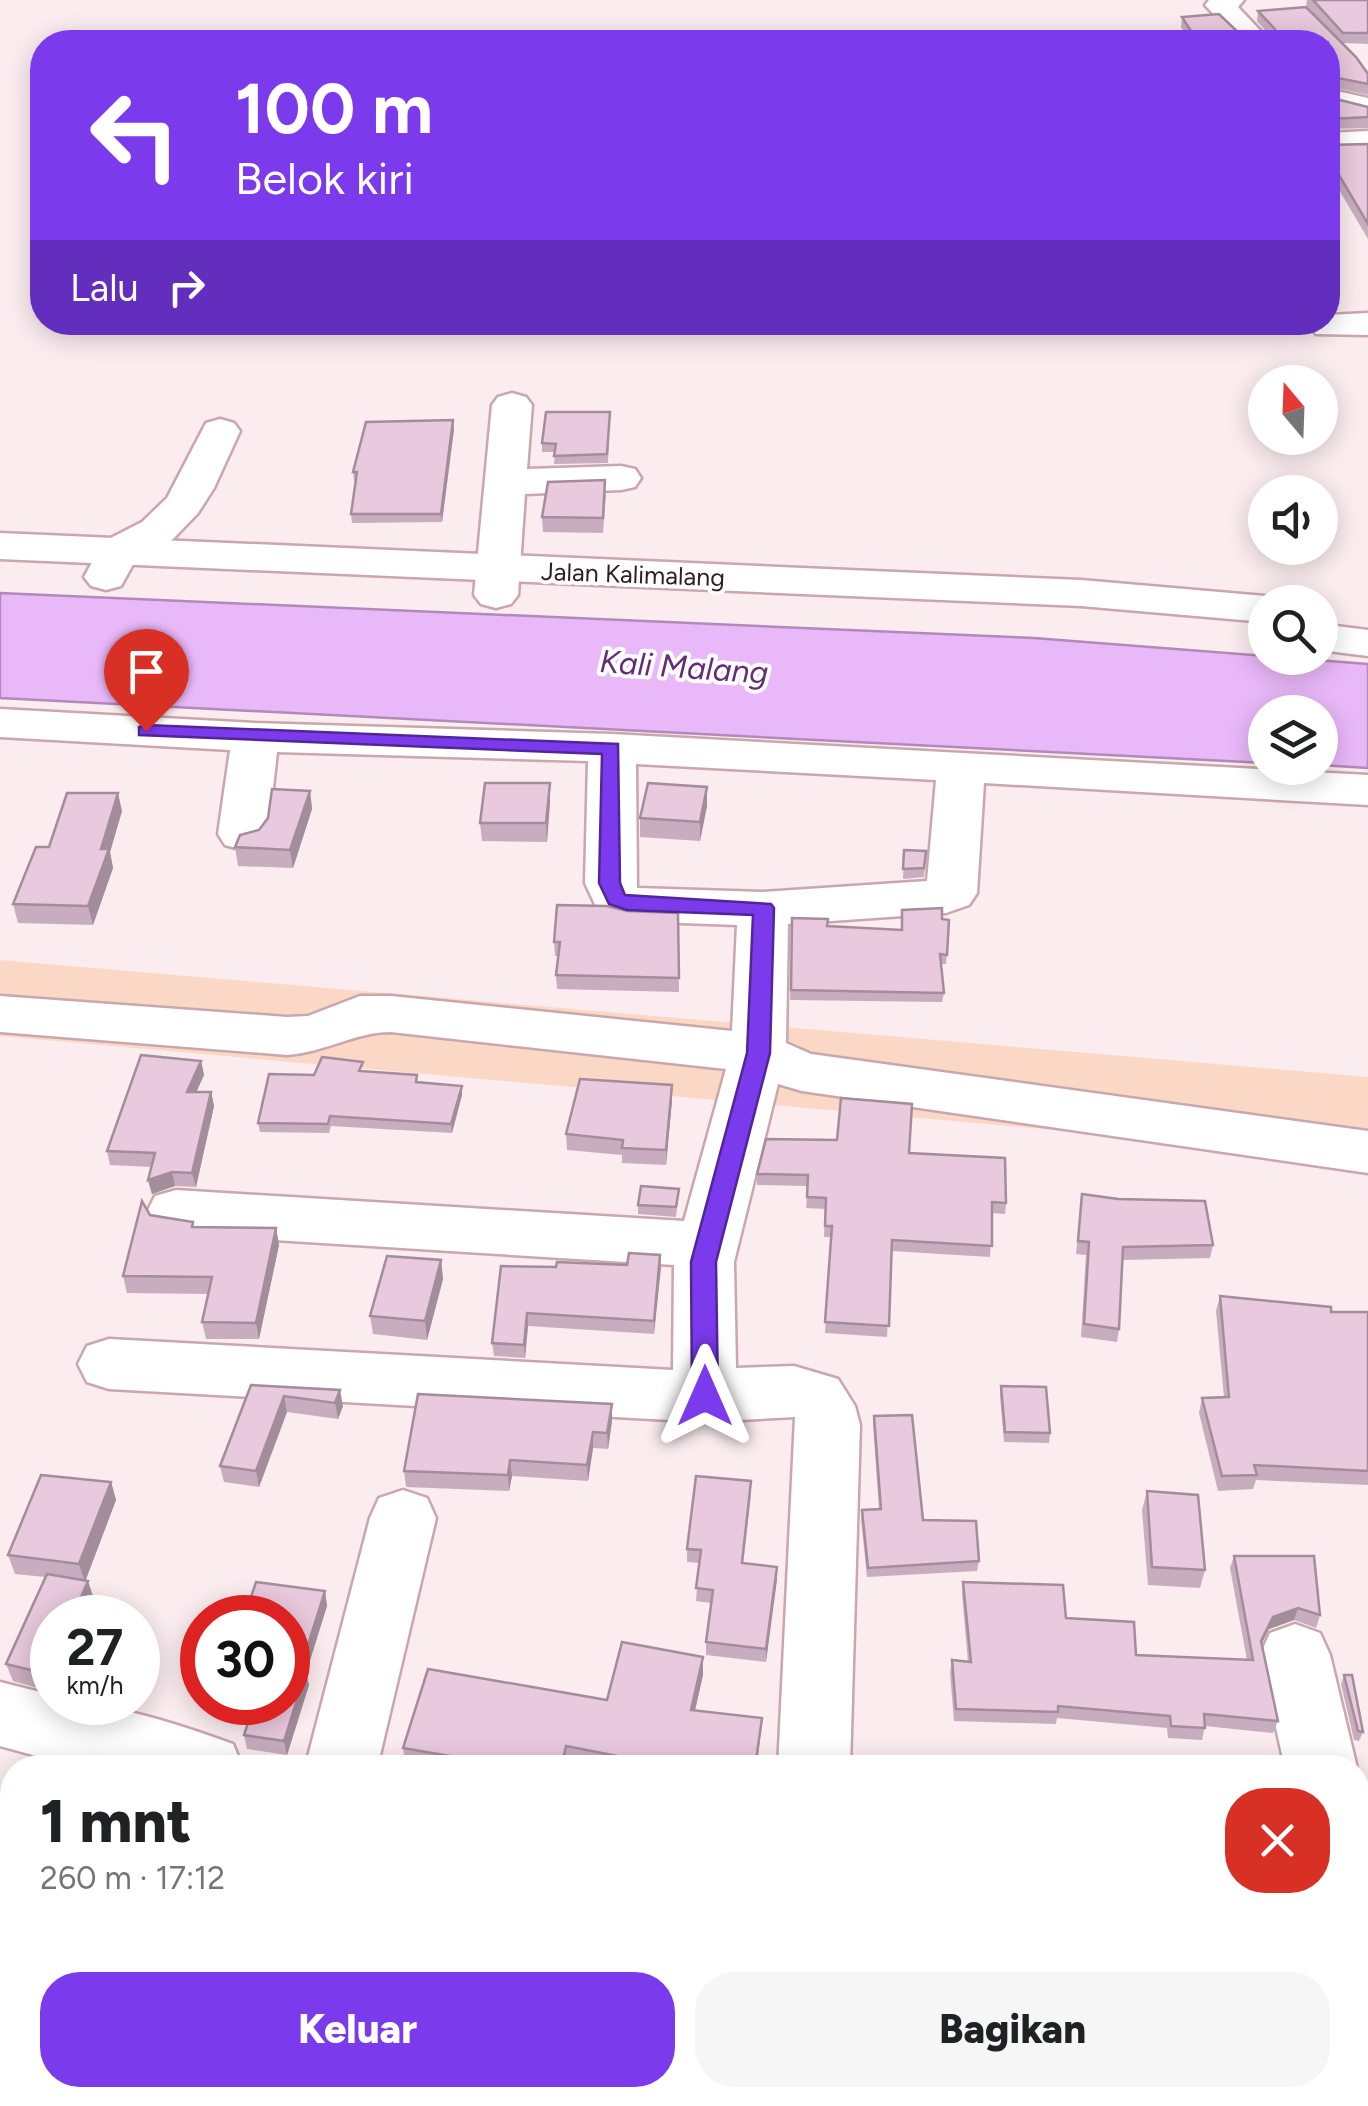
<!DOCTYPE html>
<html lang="id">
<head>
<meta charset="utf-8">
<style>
  body { margin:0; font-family:Figtree,sans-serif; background:#f6f6f6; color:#202124; height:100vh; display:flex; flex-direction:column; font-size:38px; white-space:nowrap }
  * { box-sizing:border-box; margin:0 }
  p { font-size:32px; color:#757577 }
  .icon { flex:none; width:55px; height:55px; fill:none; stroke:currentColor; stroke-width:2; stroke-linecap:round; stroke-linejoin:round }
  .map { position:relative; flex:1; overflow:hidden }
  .panel { position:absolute; left:0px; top:1755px; width:1370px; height:352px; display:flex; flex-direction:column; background:#fff; border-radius:40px 40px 0 0; box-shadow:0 5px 25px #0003 }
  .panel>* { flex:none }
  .top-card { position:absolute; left:30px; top:30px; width:1310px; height:305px; border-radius:40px; box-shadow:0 5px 25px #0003; background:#7c3aed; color:#fff; overflow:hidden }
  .needle { width:65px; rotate:341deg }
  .controls { position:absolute; left:1248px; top:365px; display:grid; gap:20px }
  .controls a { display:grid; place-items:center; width:90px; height:90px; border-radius:50%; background:#fff; box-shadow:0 5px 25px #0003; font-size:50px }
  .speed { position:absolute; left:30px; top:1595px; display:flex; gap:20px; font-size:50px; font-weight:700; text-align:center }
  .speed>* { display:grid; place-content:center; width:130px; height:130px; border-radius:50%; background:#fff; box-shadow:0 5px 25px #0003; line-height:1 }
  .speed small { font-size:25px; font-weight:400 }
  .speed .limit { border:15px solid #d22; background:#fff; color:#111 }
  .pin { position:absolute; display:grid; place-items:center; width:85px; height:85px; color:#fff; margin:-102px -42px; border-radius:50% 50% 50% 0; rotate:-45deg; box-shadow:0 0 10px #0007 }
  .pin .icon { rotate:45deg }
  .me { position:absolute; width:110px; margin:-55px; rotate:0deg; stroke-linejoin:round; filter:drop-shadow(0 0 8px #0008) }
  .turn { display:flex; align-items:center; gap:35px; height:210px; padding:0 40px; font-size:45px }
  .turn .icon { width:130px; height:130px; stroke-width:2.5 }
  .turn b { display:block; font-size:70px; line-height:85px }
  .then { display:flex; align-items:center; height:95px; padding:0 40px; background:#0003; gap:20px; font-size:38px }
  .round { display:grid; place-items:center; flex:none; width:105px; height:105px; border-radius:40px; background:#f6f6f6 }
  .summary { display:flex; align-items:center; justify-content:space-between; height:170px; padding:0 40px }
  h1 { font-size:60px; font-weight:800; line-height:75px }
  .button { display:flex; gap:20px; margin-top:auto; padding:20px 40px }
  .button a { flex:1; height:115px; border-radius:40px; background:#7c3aed; color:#fff; font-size:40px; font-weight:800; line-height:115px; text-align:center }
  .button a+a { background:#f6f6f6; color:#202124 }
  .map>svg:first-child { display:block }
  .green { fill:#fbd8c5 }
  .water { fill:#e9b8f9; stroke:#b08ab8; stroke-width:2.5 }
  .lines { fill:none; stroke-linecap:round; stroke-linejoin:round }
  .minor-casing { stroke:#caa6ad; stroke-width:5 }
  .major-casing { stroke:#caa6ad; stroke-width:5 }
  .highway-casing { stroke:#caa6ad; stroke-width:5 }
  .minor { fill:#fff; fill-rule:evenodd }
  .major { fill:#fff; fill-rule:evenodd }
  .highway { fill:#fff; fill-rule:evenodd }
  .wall { fill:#c8adbe }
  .shaded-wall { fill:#a38d9b }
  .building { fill:#e9c9dd; stroke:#a38d9b; stroke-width:2.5 }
  .route { fill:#7c3aed; stroke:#51269a; stroke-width:2.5 }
  .labels { text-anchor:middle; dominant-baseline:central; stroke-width:8; stroke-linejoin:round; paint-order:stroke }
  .far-street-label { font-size:25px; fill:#2c1f22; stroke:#fdfdfd }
  .water-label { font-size:32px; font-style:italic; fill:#642b76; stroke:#fdfdfd }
</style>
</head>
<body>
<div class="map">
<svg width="1368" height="2106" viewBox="0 0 1368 2106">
  <rect width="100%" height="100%" fill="#fbecef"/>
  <polygon class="green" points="0,960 1368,1077 1368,1158 0,1036"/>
  <polygon class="water" points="0,593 1034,638 1368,664 1368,768 1320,765 1320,712 1265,712 1265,763 0,698"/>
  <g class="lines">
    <defs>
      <g id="minor">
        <polygon points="1209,0 1244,0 1238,7 1271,42 1240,42 1205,5"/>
        <polygon points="1328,89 1368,98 1368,116 1328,107"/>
        <polygon points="1368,131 1368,151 1328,153 1328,133"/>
        <polygon points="1368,313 1368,335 1316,334 1310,326 1328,322 1329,315"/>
        <polygon points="512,393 526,397 532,405 527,469 621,466 635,469 641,478 635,487 621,490 525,494 518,595 511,604 496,608 481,604 474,595 492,405 498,397"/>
        <polygon points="220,419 234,423 240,431 214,488 198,513 172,540 136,559 121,586 106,590 91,586 84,577 103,542 142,522 167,498 206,423"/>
        <path d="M0,709L255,723L612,734L1368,775V805L984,783L977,893L969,905L946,913L788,924L786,1043L811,1054L1368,1131V1173L802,1091L778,1084L734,1262L736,1368L794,1366L838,1379L855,1406L860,1425L850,1768H778L795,1417L705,1422L109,1389L87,1382L78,1364L87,1346L109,1339L673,1370L674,1265L176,1234L155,1228L147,1212L155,1196L176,1190L684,1221L726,1069L391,1032C355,1032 326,1052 287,1055L0,1032V996L287,1017L308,1016L360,996H391L732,1031L737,925L627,921L598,911L585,883L588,761L277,752L268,834L261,845L243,850L225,845L218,834L230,750L0,737ZM636,764L936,780L927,881L763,892L637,888Z"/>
        <polygon points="403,1490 427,1498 436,1518 377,1768 305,1768 370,1518 379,1498"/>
        <polygon points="1295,1624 1320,1633 1330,1655 1357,1768 1285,1768 1260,1655 1270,1633"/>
        <path d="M0,1682L52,1695V1702C111,1702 178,1724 233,1744L243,1768H80L0,1746Z"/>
        <polygon points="1358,2025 1368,2027 1368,2106 1334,2095 1358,2095"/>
      </g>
      <g id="major">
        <polygon points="0,533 1081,580 1265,596 1283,602 1265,602 1265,622 1081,606 0,559"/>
        <polygon points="1320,624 1368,630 1368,656 1320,650"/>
      </g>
      <g id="highway">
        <polygon points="0,1801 12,1805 12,1875 0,1871"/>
        <polygon points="0,1872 12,1877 12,2094 0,2090"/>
        <polygon points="130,2095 248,2095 252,2106 134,2106"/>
        <polygon points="334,2095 445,2095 449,2106 338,2106"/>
        <polygon points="579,2095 692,2095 696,2106 583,2106"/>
        <polygon points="809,2095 919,2095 923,2106 813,2106"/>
      </g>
    </defs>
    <use href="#minor" class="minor-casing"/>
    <use href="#major" class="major-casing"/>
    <use href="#highway" class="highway-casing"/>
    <use href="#minor" class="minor"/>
    <use href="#major" class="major"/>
    <use href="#highway" class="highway"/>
  </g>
  <g class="wall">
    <polygon points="1307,0 1368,0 1368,44 1343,43 1368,74 1368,95 1328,86 1328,42 1190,42 1181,27 1182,17 1242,36 1270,36 1257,21 1258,11 1326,27 1306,5"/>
    <polygon points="1328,97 1368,107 1368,128 1328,129"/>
    <polygon points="1368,144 1368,239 1328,171 1328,145"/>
    <polygon points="610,412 608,463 554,464 555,452 542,452 542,443"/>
    <polygon points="454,429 442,522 352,523 351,514 356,481 354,481 353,472"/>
    <polygon points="606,494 603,533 543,532 542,517"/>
    <polygon points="310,791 312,809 293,868 238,866 235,847"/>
    <polygon points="550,802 547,842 482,841 480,823"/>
    <polygon points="707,806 700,841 640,837 640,818"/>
    <polygon points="122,811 110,852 113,868 93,925 18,923 13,904 49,847"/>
    <polygon points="904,850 926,851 924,877 903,879"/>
    <polygon points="678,913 679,992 557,989 556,975 558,956 555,956 554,942"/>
    <polygon points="792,918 827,926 901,930 942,919 949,920 946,964 941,964 944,993 942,1002 790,1000"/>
    <polygon points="201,1061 204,1075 196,1092 211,1092 214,1106 196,1187 175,1186 152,1194 148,1180 152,1167 110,1165 107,1151"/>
    <polygon points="364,1071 418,1082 462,1086 462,1095 452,1133 331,1126 329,1133 260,1132 258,1123 314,1075"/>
    <polygon points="672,1100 666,1165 622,1163 622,1155 567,1150 566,1134"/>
    <polygon points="909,1153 1006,1203 1005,1214 992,1213 990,1257 891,1251 887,1337 825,1333 831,1237 824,1237 825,1209 806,1208 808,1186 757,1185 757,1174"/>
    <polygon points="679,1189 676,1217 638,1214 638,1205"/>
    <polygon points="1082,1194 1213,1245 1210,1258 1123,1260 1119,1329 1117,1342 1081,1337 1086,1255 1076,1254"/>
    <polygon points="150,1215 193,1222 194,1227 276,1228 279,1245 259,1339 206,1339 202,1322 208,1294 127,1293 123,1276"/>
    <polygon points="660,1255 654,1334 528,1326 525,1358 494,1356 492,1343 556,1267 627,1265"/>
    <polygon points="441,1260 443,1279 427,1340 373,1334 370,1316"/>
    <polygon points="1220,1296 1331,1312 1368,1312 1368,1485 1256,1480 1253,1489 1218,1491 1199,1413 1202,1398 1224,1397 1216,1311"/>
    <polygon points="251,1385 343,1406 338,1419 287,1412 259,1487 224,1482 220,1466"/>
    <polygon points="1001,1386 1050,1433 1049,1443 1004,1442 1000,1395"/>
    <polygon points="874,1416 923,1520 979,1561 977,1571 867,1577 861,1519 862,1510 879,1509 873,1425"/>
    <polygon points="612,1421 608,1449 593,1448 588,1481 512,1476 509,1491 406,1487 404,1471"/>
    <polygon points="111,1482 116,1500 85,1581 94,1599 52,1618 52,1692 13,1681 6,1664 45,1577 15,1574 8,1555"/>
    <polygon points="1147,1491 1205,1570 1200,1588 1148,1585 1142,1510"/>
    <polygon points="751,1495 743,1563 777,1567 766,1662 706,1655 706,1642 711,1603 696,1601 699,1563 687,1562 687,1549"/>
    <polygon points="1234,1556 1320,1615 1316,1628 1294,1620 1269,1629 1261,1644 1278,1721 1273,1733 1205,1726 1202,1740 1168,1738 1167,1728 1057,1718 1056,1724 954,1721 950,1673 952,1660 968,1662 962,1594 963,1582 1066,1618 1136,1655 1247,1660 1230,1568"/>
    <polygon points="325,1591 327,1606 306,1673 309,1685 287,1755 247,1749 244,1735"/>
    <polygon points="703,1675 695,1710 762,1718 757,1768 588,1768 567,1764 566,1768 416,1768 406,1766 403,1748 607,1700"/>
    <polygon points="1344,1675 1363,1732 1359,1741 1354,1740 1341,1684"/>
  </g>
  <g class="shaded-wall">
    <polygon points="453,420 454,429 442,522 441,514"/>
    <polygon points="550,783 550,802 547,842 546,823"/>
    <polygon points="707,787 707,806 700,841 700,822"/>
    <polygon points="310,791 312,809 293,868 290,850"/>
    <polygon points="118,793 122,811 110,852 113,868 93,925 88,906 101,849"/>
    <polygon points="201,1061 204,1075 190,1106 187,1092"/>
    <polygon points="672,1085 672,1100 666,1165 666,1150"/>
    <polygon points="462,1086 462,1095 452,1133 451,1124"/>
    <polygon points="211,1092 214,1106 196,1187 192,1173"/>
    <polygon points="172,1172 175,1186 152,1194 148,1180"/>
    <polygon points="276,1228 279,1245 259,1339 256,1323"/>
    <polygon points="660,1255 661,1268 654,1334 654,1321"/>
    <polygon points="441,1260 443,1279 427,1340 425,1321"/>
    <polygon points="527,1313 528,1326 525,1358 524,1345"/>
    <polygon points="340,1390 343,1406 338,1419 335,1403"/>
    <polygon points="284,1396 287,1412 259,1487 256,1471"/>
    <polygon points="612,1404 612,1421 608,1449 607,1433"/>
    <polygon points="593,1432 593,1448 588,1481 587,1465"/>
    <polygon points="510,1460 512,1476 509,1491 508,1475"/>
    <polygon points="111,1482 116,1500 85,1582 79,1564"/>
    <polygon points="777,1567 777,1580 766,1662 766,1649"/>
    <polygon points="88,1581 94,1599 86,1618 72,1618"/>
    <polygon points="325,1591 327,1606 306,1673 309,1685 287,1755 284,1741 300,1670"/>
    <polygon points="1298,1608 1294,1620 1269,1629 1257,1653 1261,1641 1273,1617"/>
    <polygon points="703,1657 703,1675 691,1728 691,1710"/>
    <polygon points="52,1662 52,1689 47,1674"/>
    <polygon points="566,1746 566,1768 561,1768"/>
  </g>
  <g class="building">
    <polygon points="1313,0 1368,0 1368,33 1343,33"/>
    <polygon points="1306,7 1356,57 1368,74 1368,84 1328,76 1328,78 1328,42 1198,42 1182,17 1219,14 1242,36 1273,36 1275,29 1258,11"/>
    <polygon points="1328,97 1368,107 1368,117 1330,119 1328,121"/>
    <polygon points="1368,144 1368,224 1330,160 1328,161 1328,145"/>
    <polygon points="546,412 610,412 607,454 554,456 556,444 542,443"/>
    <polygon points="453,420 441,514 351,514 357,472 353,472 366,422"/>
    <polygon points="605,480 603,518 542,517 548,482"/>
    <polygon points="485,783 550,783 546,823 480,823"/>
    <polygon points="648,783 707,787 700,822 640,818"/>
    <polygon points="272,789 310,791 290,850 235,847 240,835 259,830 268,818"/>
    <polygon points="67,793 118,793 101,849 109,849 88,906 13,904 36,847 49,847"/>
    <polygon points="904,850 926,851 924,868 903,869"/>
    <polygon points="557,905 607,906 627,911 678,913 679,978 556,975 560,942 554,942"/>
    <polygon points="942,908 942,919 949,920 947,955 940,954 944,993 791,990 792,918 828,919 827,926 902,930 902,910"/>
    <polygon points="141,1055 201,1061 187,1092 211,1092 192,1173 172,1172 148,1180 155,1153 107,1151"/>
    <polygon points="322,1057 363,1062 359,1071 417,1075 416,1082 462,1086 451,1124 330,1116 328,1124 258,1123 269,1074 314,1075"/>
    <polygon points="580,1079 672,1085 666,1150 622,1148 623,1140 566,1134"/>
    <polygon points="841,1098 912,1104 909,1153 1005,1158 1006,1203 992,1202 992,1246 892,1240 889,1326 825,1322 832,1226 825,1226 826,1198 807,1197 808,1175 757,1174 766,1139 837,1140"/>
    <polygon points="641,1186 679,1189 676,1207 638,1205"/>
    <polygon points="1082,1194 1118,1199 1205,1201 1213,1245 1123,1247 1119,1329 1084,1324 1089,1242 1078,1241"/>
    <polygon points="142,1201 150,1215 193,1222 192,1227 276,1228 256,1323 202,1322 212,1277 123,1276"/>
    <polygon points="629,1253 660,1255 654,1321 527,1313 524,1345 492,1343 501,1266 556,1267 557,1262 627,1265"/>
    <polygon points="387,1256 441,1260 425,1321 370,1316"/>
    <polygon points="1220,1296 1331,1307 1331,1312 1368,1312 1368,1471 1254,1465 1257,1475 1222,1476 1202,1398 1229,1397"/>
    <polygon points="251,1385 340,1390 335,1403 284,1396 256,1471 220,1466"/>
    <polygon points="1001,1386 1046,1387 1050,1433 1005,1432"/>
    <polygon points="418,1394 612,1404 607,1433 593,1432 587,1465 510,1460 508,1475 404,1471"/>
    <polygon points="912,1415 923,1520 976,1521 979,1561 868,1568 862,1510 881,1509 874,1416"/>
    <polygon points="41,1475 111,1482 79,1564 8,1555"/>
    <polygon points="696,1476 751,1481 742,1563 777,1567 766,1649 706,1642 713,1590 696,1588 701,1550 687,1549"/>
    <polygon points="1147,1491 1198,1495 1205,1570 1152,1567"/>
    <polygon points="1234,1556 1314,1556 1320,1615 1298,1608 1273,1617 1261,1641 1278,1721 1204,1714 1205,1728 1171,1726 1170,1716 1058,1706 1058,1712 956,1709 952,1660 971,1662 963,1582 1063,1585 1066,1618 1134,1622 1136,1655 1253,1660"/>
    <polygon points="47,1574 88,1581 72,1618 52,1618 52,1662 47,1674 6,1664"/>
    <polygon points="256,1582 325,1591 300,1670 306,1671 284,1741 244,1735 255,1702 288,1702 288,1618 244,1618"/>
    <polygon points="622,1642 703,1657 691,1710 762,1718 755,1768 678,1768 566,1746 561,1768 477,1768 479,1761 403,1748 428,1669 607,1700"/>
    <polygon points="1344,1675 1352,1675 1363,1732 1358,1731"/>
  </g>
  <polygon class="route" points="146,725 618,744 620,883 625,895 771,904 774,908 770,1053 716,1262 718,1396 714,1404 705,1407 696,1404 692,1396 691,1262 747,1053 753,915 627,910 609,904 599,883 602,754 139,735 139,727"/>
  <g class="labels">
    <g class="far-street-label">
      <text transform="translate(633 574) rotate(2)">Jalan Kalimalang</text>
    </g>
    <g class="water-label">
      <text transform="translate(684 667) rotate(4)">Kali Malang</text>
    </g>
  </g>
</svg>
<div class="controls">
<a><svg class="needle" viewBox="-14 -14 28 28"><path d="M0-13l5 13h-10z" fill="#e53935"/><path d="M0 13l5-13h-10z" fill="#757577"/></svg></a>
<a><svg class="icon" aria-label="sound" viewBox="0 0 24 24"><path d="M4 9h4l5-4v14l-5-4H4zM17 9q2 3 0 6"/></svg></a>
<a><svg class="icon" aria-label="search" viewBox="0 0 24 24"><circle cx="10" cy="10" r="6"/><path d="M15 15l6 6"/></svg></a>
<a><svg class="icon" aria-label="layers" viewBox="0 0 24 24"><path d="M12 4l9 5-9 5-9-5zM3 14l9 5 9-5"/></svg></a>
</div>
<div class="speed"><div>27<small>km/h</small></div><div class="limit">30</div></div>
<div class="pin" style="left:146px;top:731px;background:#d93025"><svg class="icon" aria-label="arrive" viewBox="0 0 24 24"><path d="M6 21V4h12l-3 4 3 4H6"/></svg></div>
<svg class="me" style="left:705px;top:1396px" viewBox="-20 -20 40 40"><path d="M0-17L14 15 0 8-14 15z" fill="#7c3aed" stroke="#fff" stroke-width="4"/></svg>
<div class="top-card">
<div class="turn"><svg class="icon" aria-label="left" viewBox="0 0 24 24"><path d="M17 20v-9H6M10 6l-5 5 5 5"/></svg><div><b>100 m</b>Belok kiri</div></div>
<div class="then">Lalu<svg class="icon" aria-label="right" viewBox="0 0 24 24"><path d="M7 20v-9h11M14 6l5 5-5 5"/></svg></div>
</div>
<section class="panel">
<div class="summary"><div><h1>1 mnt</h1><p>260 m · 17:12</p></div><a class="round" style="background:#d93025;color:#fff"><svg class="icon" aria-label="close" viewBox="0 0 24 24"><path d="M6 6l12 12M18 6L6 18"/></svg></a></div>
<div class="button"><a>Keluar</a><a>Bagikan</a></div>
</section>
</div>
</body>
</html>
